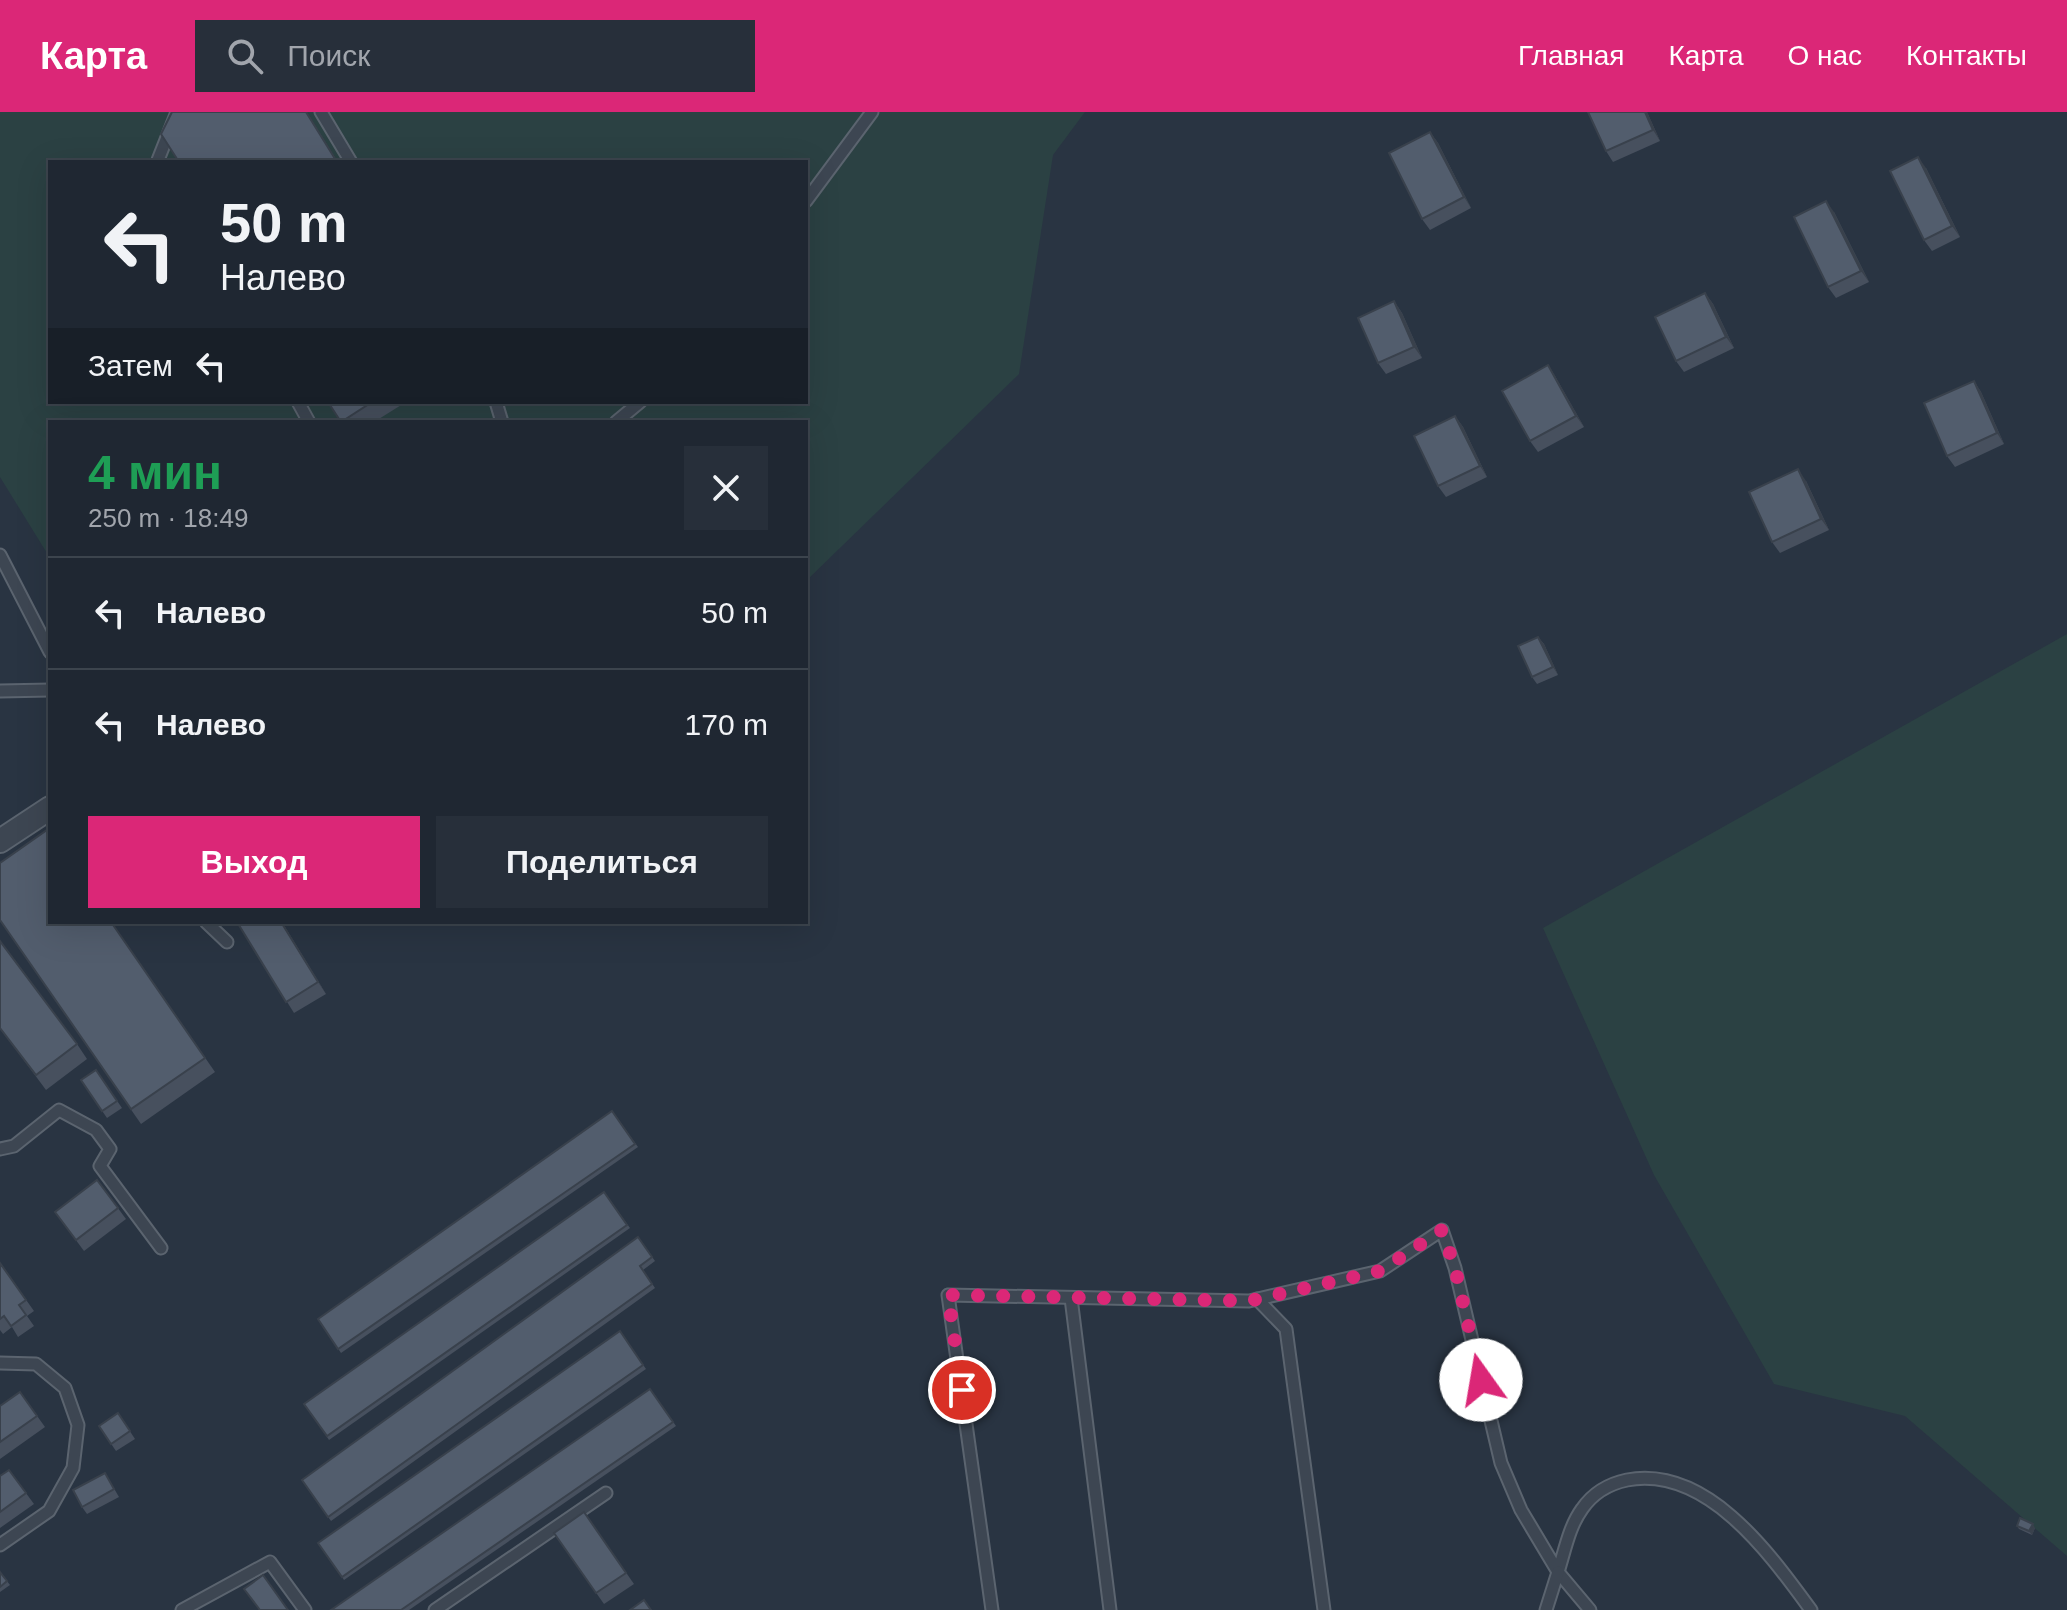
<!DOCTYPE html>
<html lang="ru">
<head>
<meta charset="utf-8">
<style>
  body { margin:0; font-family:Arial,sans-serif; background:#272f3a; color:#f1f3f6; height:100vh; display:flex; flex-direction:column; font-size:30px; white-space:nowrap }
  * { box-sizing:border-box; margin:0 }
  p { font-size:26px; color:#a1a5ac }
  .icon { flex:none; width:44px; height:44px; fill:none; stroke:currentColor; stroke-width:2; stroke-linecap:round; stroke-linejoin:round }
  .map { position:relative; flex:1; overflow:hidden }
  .sheet { position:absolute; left:48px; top:308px; width:760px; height:504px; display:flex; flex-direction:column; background:#1f2732; border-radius:0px; box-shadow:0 8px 32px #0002,0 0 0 2px #3c444d }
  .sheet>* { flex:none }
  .hud { position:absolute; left:48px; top:48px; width:760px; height:244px; border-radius:0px; box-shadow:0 8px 32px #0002,0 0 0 2px #3c444d; background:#1f2732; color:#f1f3f6; overflow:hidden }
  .pin { position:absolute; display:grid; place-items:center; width:68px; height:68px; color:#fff; margin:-34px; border:4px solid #fff; border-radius:50%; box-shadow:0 2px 8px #0007 }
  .me { position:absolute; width:88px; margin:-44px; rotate:347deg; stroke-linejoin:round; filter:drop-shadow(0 0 6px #0008) }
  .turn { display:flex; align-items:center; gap:28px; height:168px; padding:0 40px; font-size:36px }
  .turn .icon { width:104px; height:104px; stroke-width:2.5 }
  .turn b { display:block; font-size:56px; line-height:68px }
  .then { display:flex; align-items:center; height:76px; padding:0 40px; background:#0003; gap:16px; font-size:30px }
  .round { display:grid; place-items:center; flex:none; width:84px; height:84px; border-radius:0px; background:#272f3a }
  .summary { display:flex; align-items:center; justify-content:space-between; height:136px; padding:0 40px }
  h1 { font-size:48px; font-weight:800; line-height:60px; color:#1e9e55 }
  .primary-button { display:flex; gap:16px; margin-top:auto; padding:16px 40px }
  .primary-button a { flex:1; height:92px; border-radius:0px; background:#db2777; color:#fff; font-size:32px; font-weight:800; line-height:92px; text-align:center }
  .primary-button a+a { background:#272f3a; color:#f1f3f6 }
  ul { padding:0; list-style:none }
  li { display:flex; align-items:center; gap:24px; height:112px; padding:0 40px; border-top:2px solid #3c444d }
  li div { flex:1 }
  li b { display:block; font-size:30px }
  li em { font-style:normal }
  header { display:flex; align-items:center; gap:48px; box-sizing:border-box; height:112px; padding:0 40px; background:#db2777; color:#fff }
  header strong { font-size:38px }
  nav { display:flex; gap:44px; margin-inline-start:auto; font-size:28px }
  .search { width:560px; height:72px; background:#272f3a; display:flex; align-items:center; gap:20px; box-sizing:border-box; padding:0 28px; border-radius:0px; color:#a1a5ac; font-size:30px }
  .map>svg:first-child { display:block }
  .green { fill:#2b4143; fill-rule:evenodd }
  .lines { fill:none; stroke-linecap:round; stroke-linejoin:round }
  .lane-casing { stroke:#5b646f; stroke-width:15 }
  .street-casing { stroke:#5b646f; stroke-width:26 }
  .lane { stroke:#3d4652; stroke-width:11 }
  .street { stroke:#3d4652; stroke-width:22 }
  .wall { fill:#47505e }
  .shaded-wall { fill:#39414c }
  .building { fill:#525d6d; stroke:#39414c; stroke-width:2 }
  .route { stroke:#db2777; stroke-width:14; stroke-dasharray:0 25.2 }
</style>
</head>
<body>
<header>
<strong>Карта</strong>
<div class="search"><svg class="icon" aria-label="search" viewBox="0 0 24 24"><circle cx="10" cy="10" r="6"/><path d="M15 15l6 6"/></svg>Поиск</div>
<nav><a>Главная</a><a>Карта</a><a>О нас</a><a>Контакты</a></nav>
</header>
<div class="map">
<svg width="2067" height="1498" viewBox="0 0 2067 1498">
  <rect width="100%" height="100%" fill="#293442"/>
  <g class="green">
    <path d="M0,0H1085L1053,43L1019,262L806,469V310H50V446L0,365ZM50,50H806V290H50Z"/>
    <polygon points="2067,522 2067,1444 1905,1304 1774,1272 1654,1063 1543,816"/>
  </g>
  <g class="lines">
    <defs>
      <g id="lane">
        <polyline points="321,0 351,50"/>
        <polyline points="159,50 158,48 177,0"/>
        <polyline points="806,89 872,0"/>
        <polyline points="298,290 309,310"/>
        <polyline points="496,290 502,310"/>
        <polyline points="616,310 640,290"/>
        <polyline points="0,443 50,540"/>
        <polyline points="0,579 50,578"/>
        <polyline points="206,810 227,830"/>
        <polyline points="0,1037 14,1034 59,998 96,1018 110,1037 100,1054 161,1136"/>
        <polyline points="1071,1186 1110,1498"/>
        <polyline points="1257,1187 1286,1217 1324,1498"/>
        <polyline points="0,1251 36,1252 65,1276 78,1313 73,1356 49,1399 0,1433"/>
        <polyline points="1558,1460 1590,1498"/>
        <polyline points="182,1498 270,1450 305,1498"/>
        <polyline points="435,1498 606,1381"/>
        <path d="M992,1498L948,1183L1249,1189L1380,1159L1442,1118L1455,1156L1501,1351L1521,1398L1558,1460C1565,1438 1569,1415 1582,1397C1593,1381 1608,1372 1627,1368C1707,1353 1770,1442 1811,1498"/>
        <polyline points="1546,1498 1558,1460"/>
      </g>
      <polyline id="street" points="0,729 50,696"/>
    </defs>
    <use href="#lane" class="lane-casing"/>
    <use href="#street" class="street-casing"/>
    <use href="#lane" class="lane"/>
    <use href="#street" class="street"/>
  </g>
  <g class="wall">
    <polygon points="1647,0 1660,29 1613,50 1606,39"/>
    <polygon points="1430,20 1438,31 1471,96 1430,118 1422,107"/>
    <polygon points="1926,56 1960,125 1932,139 1924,128"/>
    <polygon points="1834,100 1869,170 1836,186 1828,175"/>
    <polygon points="1705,181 1713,192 1734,236 1684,260 1676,249"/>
    <polygon points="1394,189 1402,201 1422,246 1386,262 1378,251"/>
    <polygon points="1548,253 1555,264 1584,315 1538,340 1530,329"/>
    <polygon points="1974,269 1981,280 2004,332 1955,355 1947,344"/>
    <polygon points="328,290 406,290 374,310 341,310"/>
    <polygon points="1455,304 1463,315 1487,365 1446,385 1438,374"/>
    <polygon points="1806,369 1829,418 1780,441 1772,430"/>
    <polygon points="1538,525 1544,532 1558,563 1537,572 1532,565"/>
    <polygon points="0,808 111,810 215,960 141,1012"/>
    <polygon points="237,810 282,810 326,882 294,901"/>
    <polygon points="0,916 77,932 87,947 46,978"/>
    <polygon points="96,958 122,996 107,1006 81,968"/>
    <polygon points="612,999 638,1035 341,1241 318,1207"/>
    <polygon points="97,1068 126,1107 84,1139 55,1100"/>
    <polygon points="604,1080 630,1116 329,1328 304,1292"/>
    <polygon points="638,1125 655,1149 643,1158 655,1176 331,1409 302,1368"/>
    <polygon points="0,1151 34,1199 27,1204 34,1214 18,1225 12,1215 3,1222 0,1218"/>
    <polygon points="620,1219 646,1257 344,1468 318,1431"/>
    <polygon points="650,1277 676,1314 409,1498 331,1498"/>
    <polygon points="20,1280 45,1315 0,1347 0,1294"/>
    <polygon points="118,1301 135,1327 116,1339 99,1314"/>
    <polygon points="9,1358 34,1392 0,1416 0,1364"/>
    <polygon points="105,1361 119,1385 87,1402 82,1395"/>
    <polygon points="584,1400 634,1472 604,1492 554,1421"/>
    <polygon points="2017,1414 2035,1416 2032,1423 2019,1417"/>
    <polygon points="0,1460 10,1473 0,1480"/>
  </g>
  <g class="shaded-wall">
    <polygon points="306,0 307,0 338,50 337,50"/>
    <polygon points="1645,0 1647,0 1660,29 1653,18"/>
    <polygon points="1430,20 1438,31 1471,96 1464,85"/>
    <polygon points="1918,45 1926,56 1960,125 1952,114"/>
    <polygon points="1826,89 1834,100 1869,170 1861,159"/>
    <polygon points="1705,181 1713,192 1734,236 1726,225"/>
    <polygon points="1394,189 1402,201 1422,246 1414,235"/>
    <polygon points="1548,253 1555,264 1584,315 1576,304"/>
    <polygon points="1974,269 1981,280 2004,332 1997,321"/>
    <polygon points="1455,304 1463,315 1487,365 1480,354"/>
    <polygon points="1798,357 1806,369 1829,418 1821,407"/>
    <polygon points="1538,525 1544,532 1558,563 1553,555"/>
    <polygon points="281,810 282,810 326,882 318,870"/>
    <polygon points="2033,1412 2035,1416 2032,1423 2029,1419"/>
  </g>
  <g class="building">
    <polygon points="172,0 306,0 337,50 179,50 161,22"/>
    <polygon points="1588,0 1645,0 1653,18 1606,39"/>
    <polygon points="1430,20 1464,85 1422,107 1389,41"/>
    <polygon points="1918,45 1952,114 1924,128 1890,59"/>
    <polygon points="1826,89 1861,159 1828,175 1794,105"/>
    <polygon points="1705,181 1726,225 1676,249 1655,205"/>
    <polygon points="1394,189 1414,235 1378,251 1358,206"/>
    <polygon points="1548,253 1576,304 1530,329 1502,279"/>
    <polygon points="1974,269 1997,321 1947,344 1924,291"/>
    <polygon points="328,290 372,290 341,310"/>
    <polygon points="1455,304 1480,354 1438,374 1414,324"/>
    <polygon points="1798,357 1821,407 1772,430 1749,380"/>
    <polygon points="1538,525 1553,555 1532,565 1518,534"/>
    <polygon points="47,718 50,722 50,810 111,810 205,946 131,997 0,808 0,751"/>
    <polygon points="237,810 281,810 318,870 286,890"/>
    <polygon points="0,829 77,932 36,963 0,916"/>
    <polygon points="96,958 117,989 102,999 81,968"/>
    <polygon points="612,999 635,1032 338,1237 318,1207"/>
    <polygon points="97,1068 118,1096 76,1128 55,1100"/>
    <polygon points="604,1080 627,1113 327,1324 304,1292"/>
    <polygon points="638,1125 652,1145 640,1154 652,1172 328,1405 302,1368"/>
    <polygon points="0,1151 26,1188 19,1193 26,1203 11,1214 4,1204 0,1207"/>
    <polygon points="620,1219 643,1253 342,1465 318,1431"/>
    <polygon points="650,1277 673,1310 401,1498 331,1498"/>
    <polygon points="20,1280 37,1304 0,1330 0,1294"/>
    <polygon points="118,1301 130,1319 111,1332 99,1314"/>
    <polygon points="9,1358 26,1381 0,1400 0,1364"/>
    <polygon points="105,1361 114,1377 82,1395 73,1378"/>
    <polygon points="584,1400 626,1461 596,1481 554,1421"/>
    <polygon points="2020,1406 2033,1412 2029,1419 2017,1414"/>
    <polygon points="0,1460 7,1469 0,1475"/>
    <polygon points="263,1463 288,1498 260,1498 244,1477"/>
    <polygon points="644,1488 651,1498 630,1498"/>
  </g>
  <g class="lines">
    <polyline class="route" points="962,1278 948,1183 1249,1189 1380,1159 1442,1118 1455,1156 1481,1268"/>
  </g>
</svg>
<div class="pin" style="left:962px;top:1278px;background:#d93025"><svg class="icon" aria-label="arrive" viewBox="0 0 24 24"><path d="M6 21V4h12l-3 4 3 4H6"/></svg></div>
<svg class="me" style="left:1481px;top:1268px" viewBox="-20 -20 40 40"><circle r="19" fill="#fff"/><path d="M0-13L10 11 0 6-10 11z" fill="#db2777"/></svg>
<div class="hud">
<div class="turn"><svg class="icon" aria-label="left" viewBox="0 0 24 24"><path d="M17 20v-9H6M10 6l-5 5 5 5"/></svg><div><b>50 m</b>Налево</div></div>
<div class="then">Затем<svg class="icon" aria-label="left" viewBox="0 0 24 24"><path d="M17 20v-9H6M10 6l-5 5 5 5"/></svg></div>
</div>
<section class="sheet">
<div class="summary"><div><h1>4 мин</h1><p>250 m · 18:49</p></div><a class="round"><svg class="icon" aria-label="close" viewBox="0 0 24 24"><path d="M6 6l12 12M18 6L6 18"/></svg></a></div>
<ul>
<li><svg class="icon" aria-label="left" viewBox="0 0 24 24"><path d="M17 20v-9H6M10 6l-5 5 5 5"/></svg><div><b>Налево</b></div><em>50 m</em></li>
<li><svg class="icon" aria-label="left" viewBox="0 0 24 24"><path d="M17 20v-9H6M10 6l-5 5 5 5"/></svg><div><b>Налево</b></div><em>170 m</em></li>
</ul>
<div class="primary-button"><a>Выход</a><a>Поделиться</a></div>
</section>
</div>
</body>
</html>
